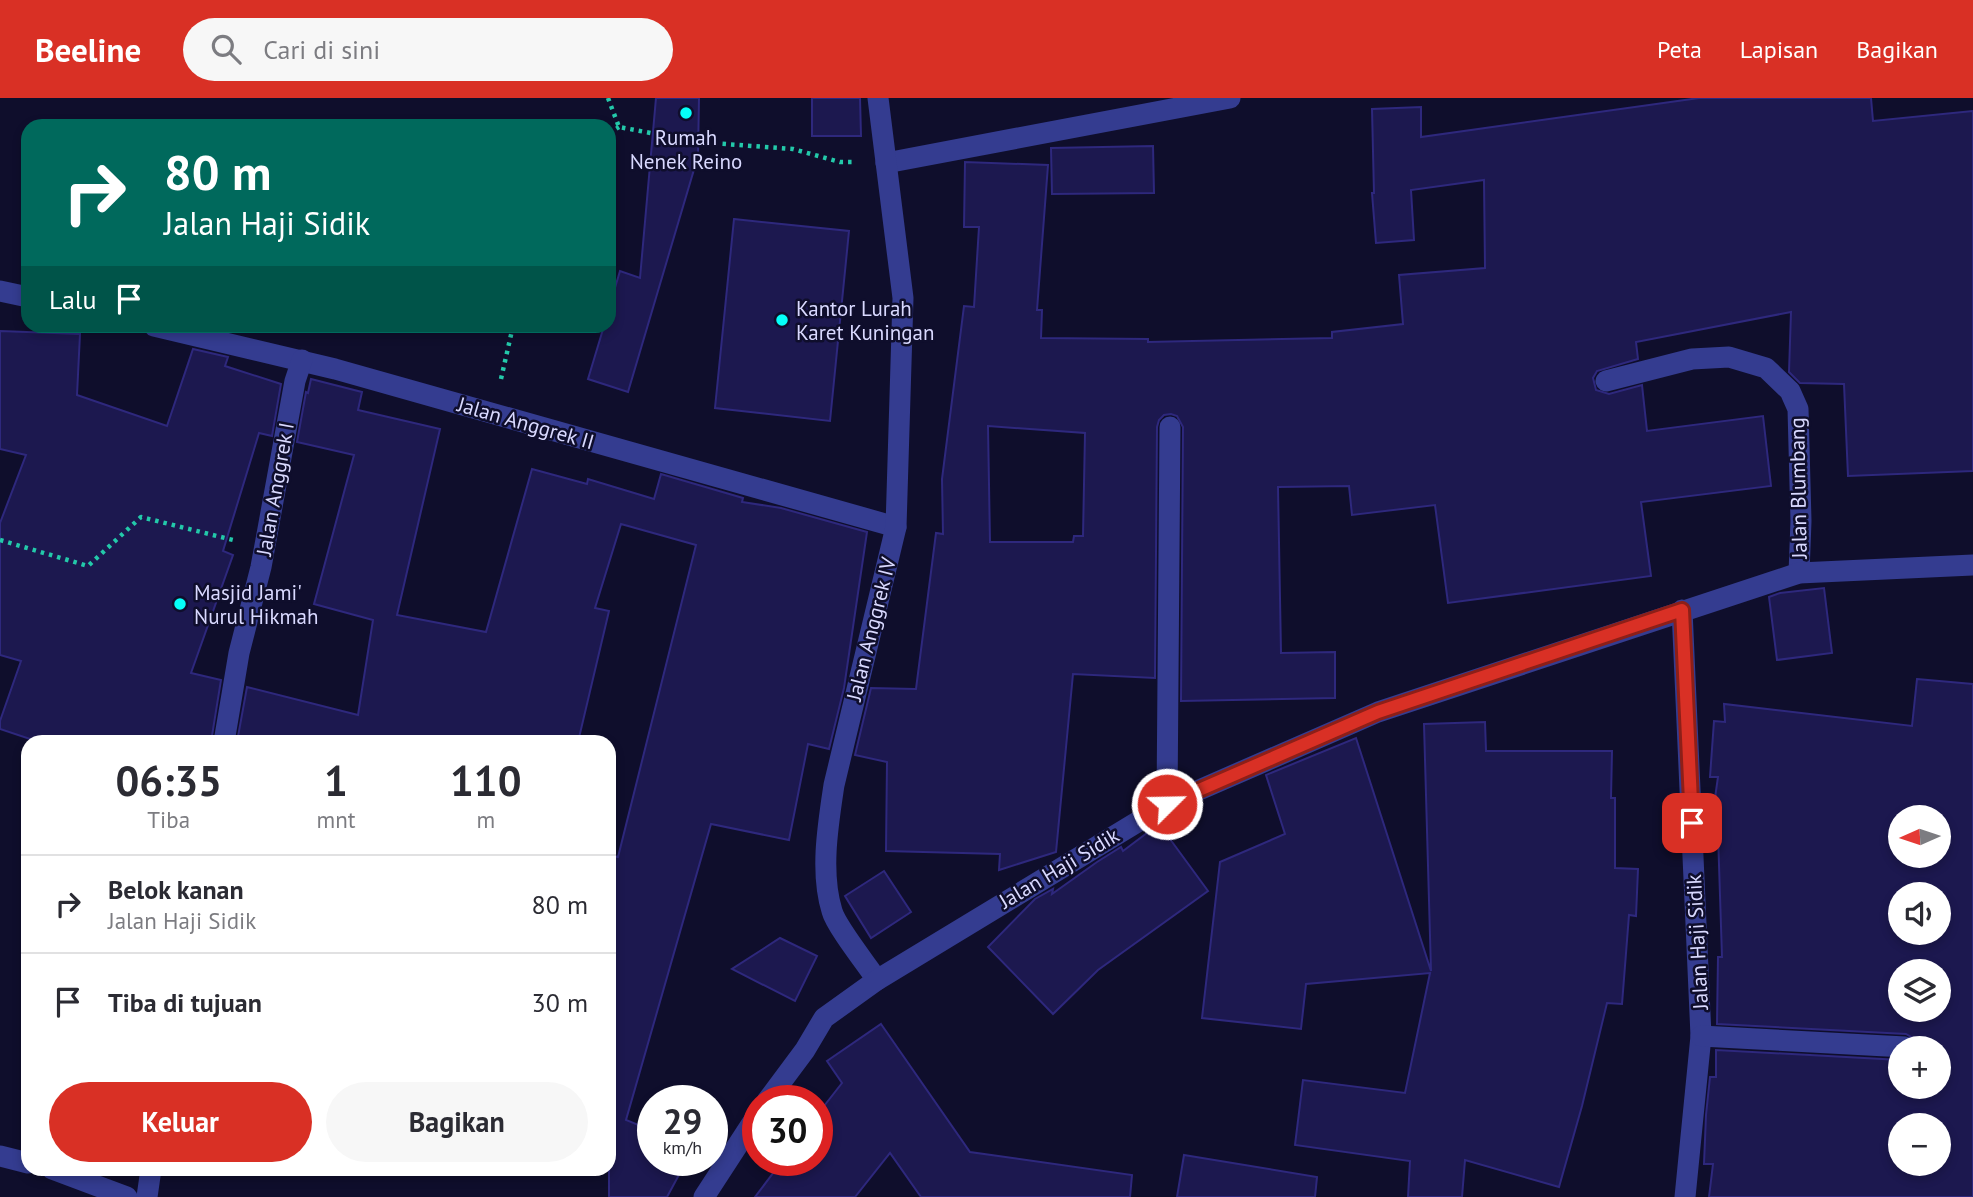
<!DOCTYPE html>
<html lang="id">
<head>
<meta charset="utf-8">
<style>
  body { margin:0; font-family:"PT Sans",sans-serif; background:#f7f7f7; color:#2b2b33; height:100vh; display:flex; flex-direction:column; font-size:26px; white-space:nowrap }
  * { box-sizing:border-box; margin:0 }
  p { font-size:23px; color:#7c7c81 }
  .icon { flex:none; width:38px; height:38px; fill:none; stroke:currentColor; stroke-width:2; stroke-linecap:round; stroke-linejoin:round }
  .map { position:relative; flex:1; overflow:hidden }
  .details { position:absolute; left:21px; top:637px; width:595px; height:441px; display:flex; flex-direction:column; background:#fff; border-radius:21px; box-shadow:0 4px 10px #0003 }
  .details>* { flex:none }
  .top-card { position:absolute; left:21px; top:21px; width:595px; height:214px; border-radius:21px; box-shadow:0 4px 10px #0003; background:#00695c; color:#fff; overflow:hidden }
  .needle { width:46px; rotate:267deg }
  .buttons { position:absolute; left:1888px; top:707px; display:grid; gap:14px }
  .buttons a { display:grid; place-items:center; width:63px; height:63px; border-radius:50%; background:#fff; box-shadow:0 4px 10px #0003; font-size:35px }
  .speed { position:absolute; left:637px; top:987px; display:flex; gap:14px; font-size:35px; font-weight:700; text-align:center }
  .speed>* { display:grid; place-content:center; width:91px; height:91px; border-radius:50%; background:#fff; box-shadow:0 4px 10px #0003; line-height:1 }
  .speed small { font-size:18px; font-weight:400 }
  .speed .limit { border:10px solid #d22; background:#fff; color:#111 }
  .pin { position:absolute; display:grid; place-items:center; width:60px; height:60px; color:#fff; margin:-30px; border-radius:14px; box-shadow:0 4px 10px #0006 }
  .me { position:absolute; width:77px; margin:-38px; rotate:67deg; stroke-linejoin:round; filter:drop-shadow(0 0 5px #0008) }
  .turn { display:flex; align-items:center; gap:24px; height:147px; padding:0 28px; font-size:32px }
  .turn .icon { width:91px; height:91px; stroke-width:2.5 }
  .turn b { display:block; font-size:49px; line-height:60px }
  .then { display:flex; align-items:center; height:66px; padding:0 28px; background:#0003; gap:14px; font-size:26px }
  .eta { display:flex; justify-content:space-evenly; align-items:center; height:119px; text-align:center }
  .eta b { font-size:42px; font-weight:600; line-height:49px }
  .button { display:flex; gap:14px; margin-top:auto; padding:14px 28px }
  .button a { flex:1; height:80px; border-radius:42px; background:#d93025; color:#fff; font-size:28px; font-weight:600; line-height:80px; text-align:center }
  .button a+a { background:#f7f7f7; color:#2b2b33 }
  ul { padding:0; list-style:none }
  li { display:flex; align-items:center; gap:21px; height:98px; padding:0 28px; border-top:2px solid #e1e1e2 }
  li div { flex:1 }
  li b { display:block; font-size:26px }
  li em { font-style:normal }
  header { display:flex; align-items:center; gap:42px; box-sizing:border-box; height:98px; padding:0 35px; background:#d93025; color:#fff }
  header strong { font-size:33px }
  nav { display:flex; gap:38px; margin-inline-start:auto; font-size:24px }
  .search { width:490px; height:63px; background:#f7f7f7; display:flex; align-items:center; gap:18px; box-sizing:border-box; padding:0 24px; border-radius:38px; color:#7c7c81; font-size:26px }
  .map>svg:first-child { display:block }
  .building { fill:#1c184f; stroke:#2e287d; stroke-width:2; fill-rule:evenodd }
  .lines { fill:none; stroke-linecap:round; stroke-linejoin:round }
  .path { stroke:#23c9aa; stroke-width:4.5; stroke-dasharray:3.5 5; stroke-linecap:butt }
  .minor { stroke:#343c90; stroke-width:21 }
  .route-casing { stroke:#8d1f18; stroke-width:18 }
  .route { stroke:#d93025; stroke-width:12 }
  .poi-dot { fill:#05fff9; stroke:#0f0e2c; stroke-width:2.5 }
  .labels { text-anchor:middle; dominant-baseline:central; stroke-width:5; stroke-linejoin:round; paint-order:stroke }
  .poi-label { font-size:21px; fill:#d9d9ff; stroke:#0f0e2c; text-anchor:start }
  .street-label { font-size:21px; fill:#d9d9ff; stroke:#0f0e2c }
</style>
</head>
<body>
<header>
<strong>Beeline</strong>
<div class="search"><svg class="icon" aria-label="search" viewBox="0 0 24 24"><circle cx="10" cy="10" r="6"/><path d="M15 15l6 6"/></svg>Cari di sini</div>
<nav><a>Peta</a><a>Lapisan</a><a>Bagikan</a></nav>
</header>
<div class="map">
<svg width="1973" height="1099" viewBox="0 0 1973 1099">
  <rect width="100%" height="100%" fill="#0f0e2c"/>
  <g class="building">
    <polygon points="656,0 699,0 698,58 628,294 588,281 604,228 609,228 609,210 620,173 640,180"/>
    <polygon points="812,0 860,0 861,38 812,38"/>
    <path d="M1699,0H1871L1873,23L1973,13V373L1848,378L1844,286L1800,285L1789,274L1791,214L1636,244L1638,261L1597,273L1593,280L1596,292L1609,296L1642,287L1647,333L1763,318L1771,388L1641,404L1651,478L1448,505L1435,407L1352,417L1349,388L1278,389L1281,555L1335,554V600L1181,603L1183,329L1177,318L1171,316L1164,317L1159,322L1157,329L1155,580L1073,576L1056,754L999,772L1000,756L886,753L887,664L855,657L871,590L916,591L936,435L943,436L942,381L964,208L974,209L979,129H964L965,64L1048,67L1037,212H1042L1041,240L1148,241V244L1332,240V234L1403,226L1399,177L1485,170L1484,82L1411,92L1414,142L1376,145L1372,95H1374L1372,11L1421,9V39ZM988,328L1085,335L1083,438H1074L1073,444H990Z"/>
    <polygon points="1153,48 1154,95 1052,96 1051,50"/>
    <polygon points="734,121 849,133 830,323 715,310"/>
    <polygon points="0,233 80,236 77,297 167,328 193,251 228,259 225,268 281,286 272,338 259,335 223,453 233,457 191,575 221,582 211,644 39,644 0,631 0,623 21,563 0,557 0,425 26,357 0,351"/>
    <polygon points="311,281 362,294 358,312 440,331 397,517 486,534 532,371 587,386 588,381 654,401 661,376 743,400 742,404 781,410 867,434 844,590 829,651 808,646 789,742 711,726 626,1022 653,1033 653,1062 687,1062 667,1099 609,1099 609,757 618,759 696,447 621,426 595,510 609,513 578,644 237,644 247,589 358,617 373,522 314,506 354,357 297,344 306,294 308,295"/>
    <polygon points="1824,490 1832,555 1777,562 1769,499 1780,495"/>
    <path d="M1917,581L1973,586V1099H1709L1713,1066H1704L1706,1017L1710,979H1716V952L1900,962V989H1939V950H1918L1916,942L1906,936L1717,926L1718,859H1722L1718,736L1710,735L1718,679H1710L1714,623L1725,624L1724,606L1912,628ZM1900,719H1939V758H1900ZM1900,796H1939V835H1900ZM1900,873H1939V912H1900ZM1900,1027H1939V1066H1900Z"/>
    <polygon points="1485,624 1486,653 1612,653 1611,700 1615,700 1615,770 1638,771 1636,818 1629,817 1622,906 1607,905 1582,1008 1559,1089 1465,1062 1462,1099 1408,1099 1410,1063 1295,1047 1303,982 1405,995 1430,875 1306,886 1301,931 1202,920 1220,764 1285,736 1266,677 1356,640 1431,873 1424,626"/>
    <polygon points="1159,726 1208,793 1098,872 1053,916 988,849 1035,801 1053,791 1052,796 1097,764 1121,749 1123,753"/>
    <polygon points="884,773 911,814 871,840 845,798"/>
    <polygon points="780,840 817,858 795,903 732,871"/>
    <polygon points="881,926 970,1054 1132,1077 1130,1099 921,1099 890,1055 855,1099 755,1099 783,1062 817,1062 817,1017 842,985 827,963"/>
    <polygon points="1184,1057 1317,1079 1315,1099 1177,1099"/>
  </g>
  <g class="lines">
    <g class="path">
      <polyline points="608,0 619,29 698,44 793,51 840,64 853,64"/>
      <polyline points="609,35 619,29"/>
      <polyline points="501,281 513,228"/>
      <polyline points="0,442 88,468 141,419 233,442"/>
    </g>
    <g class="minor">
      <polyline points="886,65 1230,0"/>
      <polyline points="0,193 28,199"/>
      <polyline points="154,228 335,271 896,429"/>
      <polyline points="1606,283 1692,261 1729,259 1766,270 1790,293 1798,311 1801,423 1799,475"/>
      <polyline points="1682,512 1701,938 1685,1099"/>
      <polyline points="224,644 239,555 261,469 295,283 302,262"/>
      <polyline points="1167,706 1170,329"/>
      <path d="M877,882C867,867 836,828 832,813C820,774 828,727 834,687L896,429L903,200L878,0"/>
      <polyline points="1701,938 1905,949"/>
      <polyline points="767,1003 805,952 824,920 877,882 1167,706 1378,614 1799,475 1973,467"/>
      <polyline points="0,1058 28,1065"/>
      <polyline points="52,1071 127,1099"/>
      <polyline points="147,1099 151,1071"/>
      <polyline points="704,1099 758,1016"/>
    </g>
  </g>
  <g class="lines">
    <defs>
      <polyline id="route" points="1167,706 1378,614 1682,512 1692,725"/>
    </defs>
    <use href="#route" class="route-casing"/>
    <use href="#route" class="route"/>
  </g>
  <g class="poi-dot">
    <circle cx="686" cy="15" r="7"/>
    <circle cx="782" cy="222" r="7"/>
    <circle cx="180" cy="506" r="7"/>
  </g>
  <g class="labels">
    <g class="poi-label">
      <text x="686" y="39" text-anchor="middle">Rumah<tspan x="686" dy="24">Nenek Reino</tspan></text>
      <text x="796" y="210">Kantor Lurah<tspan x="796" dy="24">Karet Kuningan</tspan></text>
      <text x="194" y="494">Masjid Jami'<tspan x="194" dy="24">Nurul Hikmah</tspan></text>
    </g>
    <g class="street-label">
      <text transform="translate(526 325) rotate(16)">Jalan Anggrek II</text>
      <text transform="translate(1798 390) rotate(-91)">Jalan Blumbang</text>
      <text transform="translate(275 391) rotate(-80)">Jalan Anggrek I</text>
      <text transform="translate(871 531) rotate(-76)">Jalan Anggrek IV</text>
      <text transform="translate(1059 770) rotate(-31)">Jalan Haji Sidik</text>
      <text transform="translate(1697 844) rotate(-93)">Jalan Haji Sidik</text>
    </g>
  </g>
</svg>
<div class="buttons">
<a><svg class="needle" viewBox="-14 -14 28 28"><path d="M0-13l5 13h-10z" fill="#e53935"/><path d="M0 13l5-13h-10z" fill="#7c7c81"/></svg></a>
<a><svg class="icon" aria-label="sound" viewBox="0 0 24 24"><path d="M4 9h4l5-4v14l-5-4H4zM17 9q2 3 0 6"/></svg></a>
<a><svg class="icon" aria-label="layers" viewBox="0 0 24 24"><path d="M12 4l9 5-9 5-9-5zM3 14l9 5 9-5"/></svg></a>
<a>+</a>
<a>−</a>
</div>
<div class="speed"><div>29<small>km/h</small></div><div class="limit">30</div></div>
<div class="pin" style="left:1692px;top:725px;background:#d93025"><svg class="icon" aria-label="arrive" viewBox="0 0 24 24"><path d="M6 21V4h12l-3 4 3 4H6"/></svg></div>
<svg class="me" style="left:1167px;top:706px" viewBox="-20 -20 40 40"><circle r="17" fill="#d93025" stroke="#fff" stroke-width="3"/><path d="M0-11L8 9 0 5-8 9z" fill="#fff"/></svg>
<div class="top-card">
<div class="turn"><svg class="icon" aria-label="right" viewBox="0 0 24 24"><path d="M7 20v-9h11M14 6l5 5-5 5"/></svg><div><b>80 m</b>Jalan Haji Sidik</div></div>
<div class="then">Lalu<svg class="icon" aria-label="arrive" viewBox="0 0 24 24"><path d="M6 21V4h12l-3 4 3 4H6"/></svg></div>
</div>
<section class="details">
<div class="eta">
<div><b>06:35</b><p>Tiba</p></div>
<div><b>1</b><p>mnt</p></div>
<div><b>110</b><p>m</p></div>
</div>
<ul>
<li><svg class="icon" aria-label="right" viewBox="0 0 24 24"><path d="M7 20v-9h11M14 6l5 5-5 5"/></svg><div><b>Belok kanan</b><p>Jalan Haji Sidik</p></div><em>80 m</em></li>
<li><svg class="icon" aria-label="arrive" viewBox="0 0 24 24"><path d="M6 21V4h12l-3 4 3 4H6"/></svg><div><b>Tiba di tujuan</b></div><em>30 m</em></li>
</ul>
<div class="button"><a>Keluar</a><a>Bagikan</a></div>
</section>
</div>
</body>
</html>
